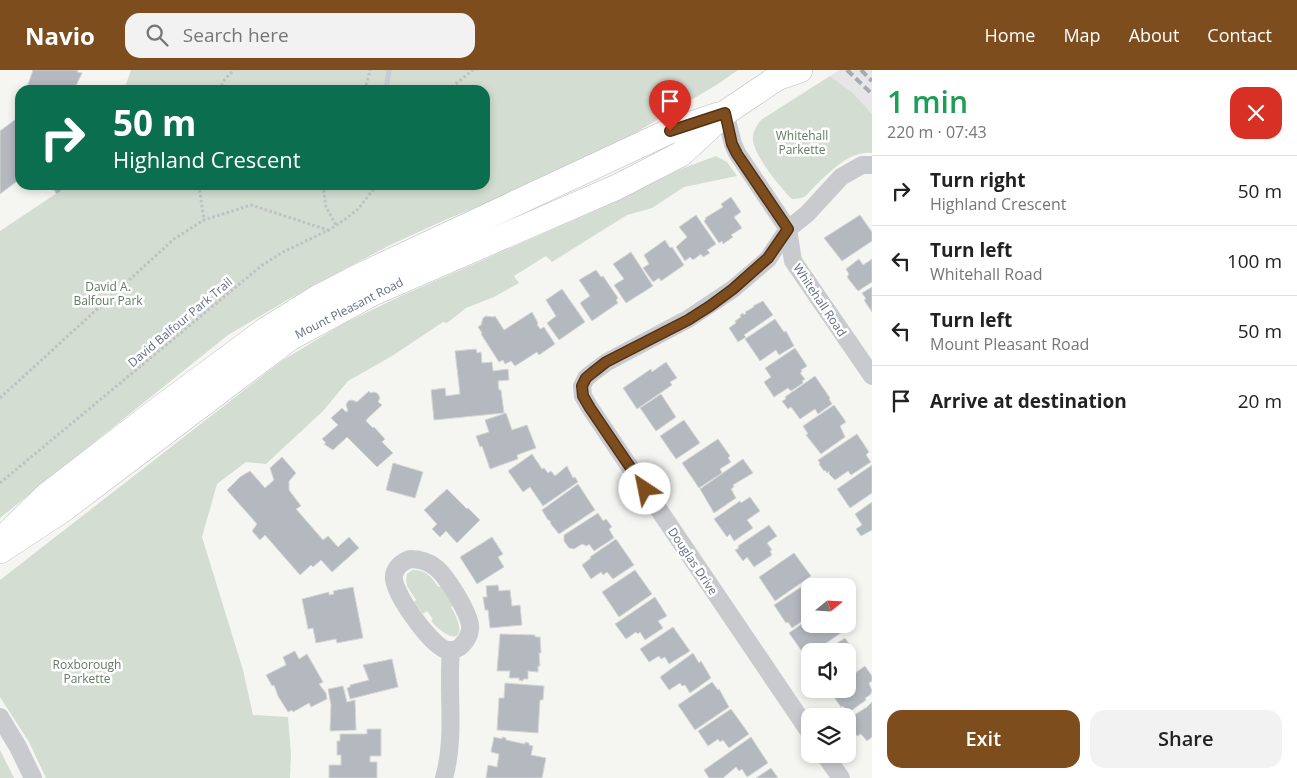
<!DOCTYPE html>
<html lang="en">
<head>
<meta charset="utf-8">
<style>
  body { margin:0; font-family:"Open Sans",sans-serif; background:#f2f2f2; color:#222; height:100vh; display:flex; flex-direction:column; font-size:19px; white-space:nowrap }
  * { box-sizing:border-box; margin:0 }
  p { font-size:16px; color:#767676 }
  .icon { flex:none; width:28px; height:28px; fill:none; stroke:currentColor; stroke-width:2; stroke-linecap:round; stroke-linejoin:round }
  .map { position:relative; flex:1; overflow:hidden }
  .side { display:flex; flex-direction:column; background:#fff; width:425px }
  .side>* { flex:none }
  .guide { position:absolute; left:15px; top:15px; width:475px; height:105px; border-radius:15px; box-shadow:0 2px 8px #0003; background:#0b6e4f; color:#fff; overflow:hidden }
  .needle { width:32px; rotate:72deg }
  .controls { position:absolute; left:801px; top:508px; display:grid; gap:10px }
  .controls a { display:grid; place-items:center; width:55px; height:55px; border-radius:10px; background:#fff; box-shadow:0 2px 8px #0003; font-size:25px }
  .pin { position:absolute; display:grid; place-items:center; width:42px; height:42px; color:#fff; margin:-51px -21px; border-radius:50% 50% 50% 0; rotate:-45deg; box-shadow:0 0 5px #0007 }
  .pin .icon { rotate:45deg }
  .me { position:absolute; width:55px; margin:-28px; rotate:326deg; stroke-linejoin:round; filter:drop-shadow(0 0 4px #0008) }
  .turn { display:flex; align-items:center; gap:18px; height:105px; padding:0 15px; font-size:22px }
  .turn .icon { width:65px; height:65px; stroke-width:2.5 }
  .turn b { display:block; font-size:35px; line-height:42px }
  .round { display:grid; place-items:center; flex:none; width:52px; height:52px; border-radius:15px; background:#f2f2f2 }
  .headline { display:flex; align-items:center; justify-content:space-between; height:85px; padding:0 15px }
  h1 { font-size:30px; font-weight:600; line-height:38px; color:#1e9e55 }
  .button { display:flex; gap:10px; margin-top:auto; padding:10px 15px }
  .button a { flex:1; height:58px; border-radius:15px; background:#7e4d1e; color:#fff; font-size:20px; font-weight:600; line-height:58px; text-align:center }
  .button a+a { background:#f2f2f2; color:#222 }
  ul { padding:0; list-style:none }
  li { display:flex; align-items:center; gap:15px; height:70px; padding:0 15px; border-top:1px solid #e0e0e0 }
  li div { flex:1 }
  li b { display:block; font-size:19px }
  li em { font-style:normal }
  header { display:flex; align-items:center; gap:30px; box-sizing:border-box; height:70px; padding:0 25px; background:#7e4d1e; color:#fff }
  header strong { font-size:24px }
  nav { display:flex; gap:28px; margin-inline-start:auto; font-size:18px }
  .search { width:350px; height:45px; background:#f2f2f2; display:flex; align-items:center; gap:12px; box-sizing:border-box; padding:0 18px; border-radius:15px; color:#767676; font-size:19px }
  main { display:flex; flex:1; min-height:0 }
  .map>svg:first-child { display:block }
  .built { fill:#e5e6e5 }
  .green { fill:#d4ddd2 }
  .lines { fill:none; stroke-linecap:round; stroke-linejoin:round }
  .stream { stroke:#c7ccd4; stroke-width:5 }
  .building { fill:#b4b8bf; stroke:#d6d7d4 }
  .secondary-casing { stroke:#babcc2; stroke-width:26 }
  .path { stroke:#bfc0c3; stroke-width:3; stroke-dasharray:2.5 2.5; stroke-linecap:butt }
  .street { stroke:#c8cace; stroke-width:18 }
  .secondary { stroke:#fff; stroke-width:25 }
  .rail { stroke:#a7aab2; stroke-width:4; stroke-dasharray:8 4; stroke-linecap:butt }
  .route-casing { stroke:#523214; stroke-width:12 }
  .route { stroke:#7e4d1e; stroke-width:9 }
  .labels { text-anchor:middle; dominant-baseline:central; stroke-width:5; stroke-linejoin:round; paint-order:stroke }
  .park-label { font-size:12px; fill:#627b63; stroke:#fff }
  .street-label { font-size:12px; fill:#636d85; stroke:#fff }
</style>
</head>
<body>
<header>
<strong>Navio</strong>
<div class="search"><svg class="icon" aria-label="search" viewBox="0 0 24 24"><circle cx="10" cy="10" r="6"/><path d="M15 15l6 6"/></svg>Search here</div>
<nav><a>Home</a><a>Map</a><a>About</a><a>Contact</a></nav>
</header>
<main>
<div class="map">
<svg width="872" height="708" viewBox="0 0 872 708">
  <rect width="100%" height="100%" fill="#f5f6f2"/>
  <polygon class="built" points="839,0 872,0 872,44 853,23 830,6"/>
  <g class="green">
    <polygon points="131,0 738,0 718,14 615,75 554,105 445,150 390,175 289,229 228,265 0,448 0,161 69,115 485,115 485,20 124,20"/>
    <path d="M830,6L853,23L872,44V83C850,80 830,102 815,116C812,119 808,124 804,127C801,128 796,129 792,129C781,119 755,86 753,71C752,63 756,56 761,50Z"/>
    <polygon points="716,86 727,92 737,106 684,117 652,138 627,145 552,192 546,186 514,206 519,213 494,227 466,238 447,253 443,252 392,286 348,311 323,341 266,394 246,392 217,414 202,467 243,600 253,645 288,647 291,684 290,708 46,708 29,672 0,627 0,510 283,290 343,254 403,225 597,140 681,99"/>
    <path d="M412,500C426,500 431,506 438,517L441,516L453,536L451,537C470,570 454,576 431,551L433,549L427,541L423,544L414,532L416,530L407,516L406,510L407,504Z"/>
    <polygon points="0,680 14,708 0,708"/>
  </g>
  <g class="lines">
    <polyline class="stream" points="386,20 389,0"/>
  </g>
  <g class="building">
    <polygon points="33,0 78,0 77,2 82,3 74,20 26,20"/>
    <polygon points="20,46 20,109 0,124 0,61"/>
    <polygon points="50,115 69,115 57,124"/>
    <polygon points="731,127 741,142 734,147 742,158 731,165 733,167 723,174 722,171 719,173 704,151 706,149 705,148 723,137 721,134"/>
    <polygon points="696,145 716,174 707,180 710,183 703,187 701,184 693,190 690,187 685,191 676,177 687,167 679,157"/>
    <polygon points="860,145 872,162 872,171 842,191 824,168"/>
    <polygon points="665,170 670,178 672,177 684,195 661,211 659,208 653,212 643,198 649,194 644,185"/>
    <polygon points="631,182 653,216 626,233 614,215 624,209 613,194"/>
    <polygon points="859,189 863,195 872,189 872,212 858,221 847,207 849,204 846,199"/>
    <polygon points="596,200 601,207 603,206 618,228 616,230 618,233 592,251 580,233 590,226 579,210"/>
    <polygon points="872,217 872,242 864,230 866,229 862,223"/>
    <polygon points="562,219 585,252 559,270 547,253 556,246 546,230"/>
    <polygon points="763,231 773,245 744,265 746,267 738,272 729,258 736,253 735,251 741,247 740,245 743,243 744,245 746,243 745,242 754,237 753,236"/>
    <polygon points="532,242 538,253 537,254 540,259 544,257 555,274 539,285 537,282 515,296 511,291 505,294 503,290 499,292 481,264 482,263 478,257 481,255 483,248 486,246 493,247 495,246 504,260"/>
    <polygon points="775,249 784,262 786,261 794,276 779,285 776,280 760,291 745,269"/>
    <polygon points="795,278 807,296 801,300 802,302 800,303 805,309 802,311 803,313 791,321 788,318 774,327 764,312 771,307 765,298"/>
    <polygon points="476,279 477,283 481,282 482,293 492,292 493,301 508,299 509,310 498,311 499,320 501,320 504,343 434,350 431,320 445,318 446,326 460,324 455,281"/>
    <polygon points="666,292 677,308 670,312 672,315 637,339 623,318 651,299 652,302"/>
    <polygon points="815,306 830,328 829,329 832,334 818,344 815,339 800,349 791,337 788,339 782,331 786,329 785,327"/>
    <polygon points="369,321 370,323 375,322 378,324 380,328 378,332 382,335 367,349 366,351 373,358 374,357 385,369 382,372 393,383 377,397 347,367 333,380 324,374 326,373 322,369 338,355 331,348 342,338 346,342 348,341 346,335 348,331 352,330 357,332"/>
    <polygon points="661,324 676,347 656,361 640,338"/>
    <polygon points="834,335 846,352 840,356 845,367 821,384 806,365 808,364 803,356"/>
    <polygon points="506,343 512,360 527,355 536,378 517,385 518,389 490,399 482,376 480,377 476,366 489,362 485,350"/>
    <polygon points="684,350 700,373 676,389 660,366"/>
    <polygon points="857,364 869,382 866,385 871,392 851,405 848,401 835,410 829,404 829,401 827,403 825,400 824,401 819,394 820,393 818,390"/>
    <polygon points="718,369 730,386 728,388 731,392 720,399 722,403 699,418 682,393"/>
    <polygon points="532,384 542,399 544,398 548,403 551,401 555,406 567,396 573,408 575,407 578,412 543,436 530,417 523,422 508,401"/>
    <polygon points="282,387 296,403 289,411 289,420 301,436 296,439 323,470 328,466 338,477 349,467 359,478 332,502 321,490 313,497 311,495 300,505 265,465 260,470 252,461 257,454 227,420 240,407 250,401 265,418 274,410 270,398"/>
    <polygon points="743,389 753,403 733,415 734,417 731,419 736,428 714,443 700,419"/>
    <polygon points="393,393 423,402 415,428 386,420"/>
    <polygon points="872,395 872,423 850,438 837,419"/>
    <polygon points="578,414 595,440 559,464 550,453 551,452 549,450 548,450 542,440"/>
    <polygon points="447,419 467,439 468,438 480,450 457,473 446,461 440,467 432,459 437,454 424,440"/>
    <polygon points="750,427 760,441 747,450 753,458 734,471 730,464 727,467 714,449 740,431 741,433"/>
    <polygon points="872,432 872,460 861,466 856,459 862,455 855,444"/>
    <polygon points="598,443 603,451 606,449 612,457 609,459 614,468 594,481 589,474 587,476 582,474 574,479 569,478 564,471 564,465"/>
    <polygon points="769,455 777,466 767,473 772,480 770,481 772,485 754,497 747,487 743,491 735,480 739,478 738,476"/>
    <polygon points="492,467 503,484 498,487 504,497 477,514 460,487"/>
    <polygon points="616,469 634,495 613,509 607,502 603,505 601,502 591,509 582,495 591,488 590,487"/>
    <polygon points="794,483 811,506 775,531 759,507"/>
    <polygon points="635,500 652,524 619,547 602,522"/>
    <polygon points="810,511 814,516 810,516 810,546 792,558 788,552 786,553 774,535"/>
    <polygon points="498,515 499,521 510,520 512,536 520,535 522,555 490,558 488,540 485,540 483,527 487,527 486,516"/>
    <polygon points="353,517 363,568 337,573 336,569 316,573 313,558 308,559 302,529 329,522 329,525 334,524 333,521"/>
    <polygon points="655,527 667,546 658,551 663,558 645,570 640,562 638,564 636,562 626,569 615,554"/>
    <polygon points="810,548 810,554 836,554 842,562 815,581 810,581 810,585 806,587 789,563"/>
    <polygon points="673,557 690,581 669,594 665,587 661,589 659,586 649,592 640,579"/>
    <polygon points="500,564 535,565 535,567 540,567 541,583 539,583 540,596 538,596 538,602 528,601 528,609 523,609 523,611 519,610 519,608 509,608 510,601 497,601"/>
    <polygon points="845,568 854,581 848,586 848,581 825,581"/>
    <polygon points="295,581 299,589 307,584 323,612 319,614 326,623 327,629 311,637 309,633 293,642 292,640 288,642 278,626 274,615 272,616 266,605 286,595 283,587"/>
    <polygon points="693,583 699,593 701,591 711,608 690,623 685,615 682,616 680,613 669,620 660,607"/>
    <polygon points="392,589 398,617 350,629 347,618 350,617 350,615 369,610 363,595"/>
    <polygon points="865,596 872,606 872,611 869,613 872,621 870,625 865,628 866,630 848,643 843,636 841,637 829,620 848,619 848,608"/>
    <polygon points="712,612 718,620 719,619 729,637 695,660 678,635"/>
    <polygon points="505,613 544,616 543,630 540,630 538,663 497,660 499,628 504,628"/>
    <polygon points="343,616 347,632 355,630 356,660 330,661 331,635 328,619"/>
    <polygon points="872,632 872,667 867,671 861,664 857,666 851,658 855,656 851,647 867,637"/>
    <polygon points="731,639 749,664 729,678 723,670 720,672 718,669 708,676 698,661"/>
    <polygon points="367,659 381,659 381,686 370,686 370,692 377,692 377,708 329,708 329,695 341,695 341,685 337,685 337,671 340,671 340,664 367,664"/>
    <polygon points="494,667 502,669 502,667 506,668 506,670 525,674 525,672 529,673 529,675 533,676 531,685 546,688 542,708 486,708 488,695 497,697 499,684 491,682"/>
    <polygon points="751,667 768,693 747,707 742,699 739,701 736,697 723,708 709,708 704,700"/>
    <polygon points="771,698 778,708 756,708"/>
  </g>
  <g class="lines">
    <defs>
      <g id="secondary">
        <polyline points="10,461 46,426 155,342 267,259 317,228 368,202 670,61 718,45"/>
        <polyline points="0,481 61,441 290,268 373,223 617,117 681,84 725,43 777,8 800,0"/>
      </g>
    </defs>
    <use href="#secondary" class="secondary-casing"/>
    <g class="path">
      <polyline points="219,20 225,9 234,0"/>
      <polyline points="365,20 370,0"/>
      <polyline points="448,20 473,0"/>
      <polyline points="199,115 204,150"/>
      <polyline points="323,115 326,137 336,155"/>
      <polyline points="0,328 174,169 204,150 251,135 328,160"/>
      <polyline points="0,413 261,196 283,182 329,160 344,150 358,139 377,115"/>
    </g>
    <g class="street">
      <polyline points="725,43 733,74 737,83 788,159 793,191 872,306"/>
      <path d="M410,489C419,489 427,491 435,497C446,505 468,541 470,555C471,563 467,570 461,576C457,580 450,581 444,579C429,572 391,521 394,505C396,496 402,492 410,489Z"/>
      <polyline points="0,647 18,677 33,708"/>
      <polyline points="810,663 590,338 583,326 582,316 586,308 592,303 607,292 688,249 733,219 768,189 788,159 807,144 841,107 862,95 872,95"/>
      <polyline points="824,684 841,708"/>
      <path d="M444,708C456,666 447,623 451,580"/>
    </g>
    <use href="#secondary" class="secondary"/>
    <g class="rail">
      <polyline points="847,0 872,24"/>
      <polyline points="861,0 872,11"/>
    </g>
  </g>
  <g class="lines">
    <defs>
      <polyline id="route" points="645,419 590,338 583,326 582,316 586,308 592,303 606,292 688,250 710,236 733,219 768,188 788,159 737,84 732,74 725,43 670,61"/>
    </defs>
    <use href="#route" class="route-casing"/>
    <use href="#route" class="route"/>
  </g>
  <g class="labels">
    <g class="park-label">
      <text x="802" y="65">Whitehall<tspan x="802" dy="14">Parkette</tspan></text>
      <text x="108" y="216">David A.<tspan x="108" dy="14">Balfour Park</tspan></text>
      <text x="87" y="594">Roxborough<tspan x="87" dy="14">Parkette</tspan></text>
    </g>
    <g class="street-label">
      <text transform="translate(820 230) rotate(56)">Whitehall Road</text>
      <text transform="translate(349 238) rotate(-27)">Mount Pleasant Road</text>
      <text transform="translate(180 252) rotate(-40)">David Balfour Park Trail</text>
      <text transform="translate(693 491) rotate(56)">Douglas Drive</text>
    </g>
  </g>
</svg>
<div class="controls">
<a><svg class="needle" viewBox="-14 -14 28 28"><path d="M0-13l5 13h-10z" fill="#e53935"/><path d="M0 13l5-13h-10z" fill="#767676"/></svg></a>
<a><svg class="icon" aria-label="sound" viewBox="0 0 24 24"><path d="M4 9h4l5-4v14l-5-4H4zM17 9q2 3 0 6"/></svg></a>
<a><svg class="icon" aria-label="layers" viewBox="0 0 24 24"><path d="M12 4l9 5-9 5-9-5zM3 14l9 5 9-5"/></svg></a>
</div>
<div class="pin" style="left:670px;top:61px;background:#d93025"><svg class="icon" aria-label="arrive" viewBox="0 0 24 24"><path d="M6 21V4h12l-3 4 3 4H6"/></svg></div>
<svg class="me" style="left:645px;top:419px" viewBox="-20 -20 40 40"><circle r="19" fill="#fff"/><path d="M0-13L10 11 0 6-10 11z" fill="#7e4d1e"/></svg>
<div class="guide">
<div class="turn"><svg class="icon" aria-label="right" viewBox="0 0 24 24"><path d="M7 20v-9h11M14 6l5 5-5 5"/></svg><div><b>50 m</b>Highland Crescent</div></div>
</div>
</div>
<section class="side">
<div class="headline"><div><h1>1 min</h1><p>220 m · 07:43</p></div><a class="round" style="background:#d93025;color:#fff"><svg class="icon" aria-label="close" viewBox="0 0 24 24"><path d="M6 6l12 12M18 6L6 18"/></svg></a></div>
<ul>
<li><svg class="icon" aria-label="right" viewBox="0 0 24 24"><path d="M7 20v-9h11M14 6l5 5-5 5"/></svg><div><b>Turn right</b><p>Highland Crescent</p></div><em>50 m</em></li>
<li><svg class="icon" aria-label="left" viewBox="0 0 24 24"><path d="M17 20v-9H6M10 6l-5 5 5 5"/></svg><div><b>Turn left</b><p>Whitehall Road</p></div><em>100 m</em></li>
<li><svg class="icon" aria-label="left" viewBox="0 0 24 24"><path d="M17 20v-9H6M10 6l-5 5 5 5"/></svg><div><b>Turn left</b><p>Mount Pleasant Road</p></div><em>50 m</em></li>
<li><svg class="icon" aria-label="arrive" viewBox="0 0 24 24"><path d="M6 21V4h12l-3 4 3 4H6"/></svg><div><b>Arrive at destination</b></div><em>20 m</em></li>
</ul>
<div class="button"><a>Exit</a><a>Share</a></div>
</section>
</main>
</body>
</html>
